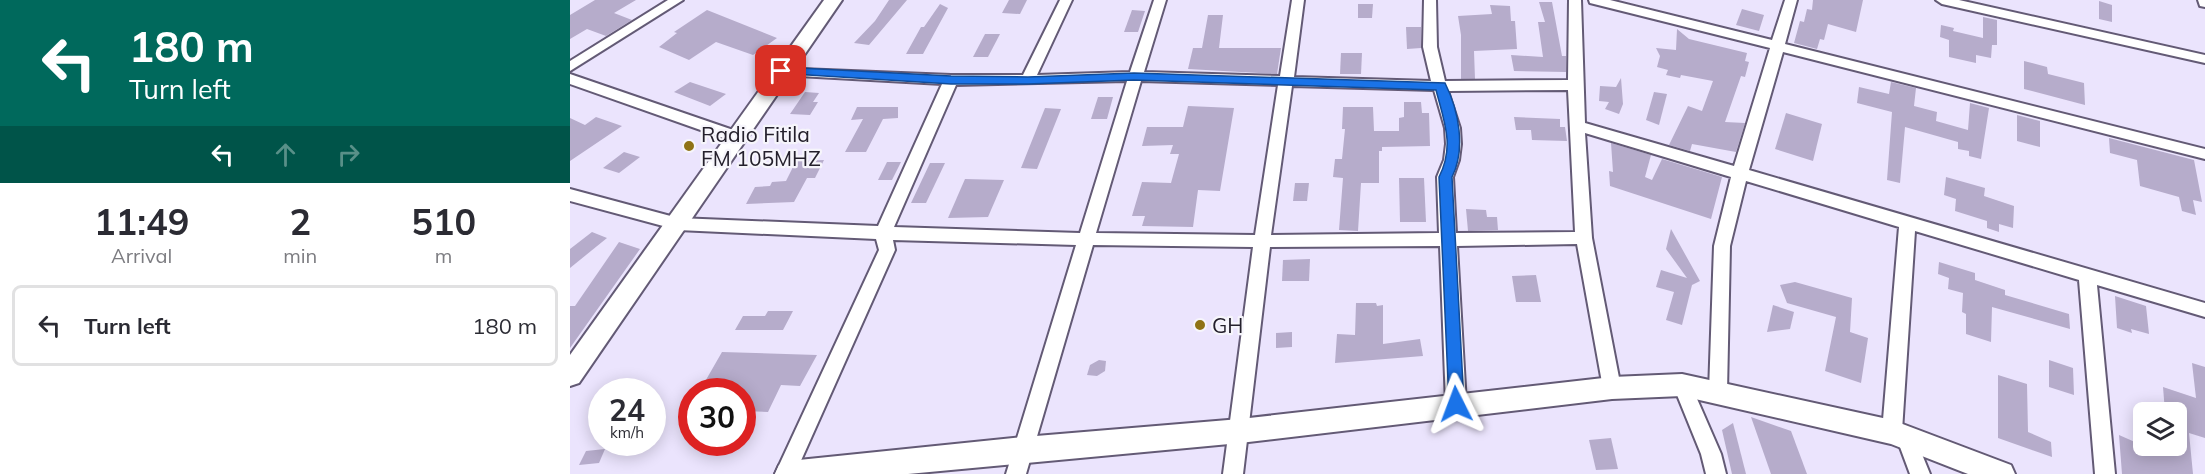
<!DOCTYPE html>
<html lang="en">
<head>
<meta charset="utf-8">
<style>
  body { margin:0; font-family:Mulish,sans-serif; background:#f7f7f7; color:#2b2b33; height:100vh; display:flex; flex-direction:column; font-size:22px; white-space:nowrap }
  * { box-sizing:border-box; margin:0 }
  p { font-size:20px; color:#7c7c81 }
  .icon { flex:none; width:33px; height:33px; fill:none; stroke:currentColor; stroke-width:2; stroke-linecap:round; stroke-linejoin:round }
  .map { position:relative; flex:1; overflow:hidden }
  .details { display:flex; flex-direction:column; background:#fff; width:570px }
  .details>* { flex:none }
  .banner { background:#00695c; color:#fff; overflow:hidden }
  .tools { position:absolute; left:1563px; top:402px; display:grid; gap:12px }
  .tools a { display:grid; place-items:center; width:54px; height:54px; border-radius:9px; background:#fff; box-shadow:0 3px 15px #0003; font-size:30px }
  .speed { position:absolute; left:18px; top:378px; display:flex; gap:12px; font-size:30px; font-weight:700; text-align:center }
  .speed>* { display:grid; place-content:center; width:78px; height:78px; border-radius:50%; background:#fff; box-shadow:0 3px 15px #0003; line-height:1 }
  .speed small { font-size:15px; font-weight:400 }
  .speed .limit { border:9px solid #d22; background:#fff; color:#111 }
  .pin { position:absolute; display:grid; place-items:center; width:51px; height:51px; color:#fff; margin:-26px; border-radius:12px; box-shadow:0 3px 9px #0006 }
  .me { position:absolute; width:66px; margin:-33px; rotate:357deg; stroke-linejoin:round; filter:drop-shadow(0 0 4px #0008) }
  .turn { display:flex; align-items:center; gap:21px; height:126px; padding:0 30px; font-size:27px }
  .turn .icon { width:78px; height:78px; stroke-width:2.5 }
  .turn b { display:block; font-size:42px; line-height:51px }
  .lanes { display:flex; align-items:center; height:57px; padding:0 30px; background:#0003; justify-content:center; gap:30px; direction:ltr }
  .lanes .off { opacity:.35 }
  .eta { display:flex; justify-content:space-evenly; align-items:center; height:102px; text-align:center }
  .eta b { font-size:36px; font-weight:700; line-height:42px }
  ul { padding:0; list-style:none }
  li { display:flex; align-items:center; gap:18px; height:81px; margin:0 12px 9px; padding:0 18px; border:3px solid #e1e1e2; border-radius:9px }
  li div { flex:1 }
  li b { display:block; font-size:22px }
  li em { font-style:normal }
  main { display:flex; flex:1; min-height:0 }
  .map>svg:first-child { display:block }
  .building { fill:#b6accb }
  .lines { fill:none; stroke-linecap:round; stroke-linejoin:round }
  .street-casing { stroke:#635a75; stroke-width:4 }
  .secondary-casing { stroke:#635a75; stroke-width:4 }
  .street { fill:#fff; fill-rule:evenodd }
  .secondary { fill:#fff; fill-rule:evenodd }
  .route { fill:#1a73e8; stroke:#114b97; stroke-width:1.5 }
  .poi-dot { fill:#8f7216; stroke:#f6f5fb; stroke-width:2 }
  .labels { text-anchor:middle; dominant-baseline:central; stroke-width:4.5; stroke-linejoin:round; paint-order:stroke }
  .poi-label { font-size:21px; fill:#24202c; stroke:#f6f5fb; text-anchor:start }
</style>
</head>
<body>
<main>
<section class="details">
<div class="banner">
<div class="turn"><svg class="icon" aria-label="left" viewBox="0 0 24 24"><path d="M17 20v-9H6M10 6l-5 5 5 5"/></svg><div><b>180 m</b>Turn left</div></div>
<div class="lanes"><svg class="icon" aria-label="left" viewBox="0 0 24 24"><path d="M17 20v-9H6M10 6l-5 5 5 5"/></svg><svg class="icon off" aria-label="ahead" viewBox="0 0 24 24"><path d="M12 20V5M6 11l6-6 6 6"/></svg><svg class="icon off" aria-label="right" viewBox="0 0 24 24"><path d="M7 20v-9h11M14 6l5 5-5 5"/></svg></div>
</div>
<div class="eta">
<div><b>11:49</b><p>Arrival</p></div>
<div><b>2</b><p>min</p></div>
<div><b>510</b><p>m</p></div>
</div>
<ul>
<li><svg class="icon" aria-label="left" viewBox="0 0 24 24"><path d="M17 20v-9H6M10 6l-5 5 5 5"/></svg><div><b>Turn left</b></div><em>180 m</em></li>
</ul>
</section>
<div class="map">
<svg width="1635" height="474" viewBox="0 0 1635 474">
  <rect width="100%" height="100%" fill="#ebe4fd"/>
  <g class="building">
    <polygon points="25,0 66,0 44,13 62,20 36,36 17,29 0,39 0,15"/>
    <polygon points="319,0 337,0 299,45 284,43 305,21"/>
    <polygon points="439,0 457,0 450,14 432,13"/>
    <polygon points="1243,0 1293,0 1286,32 1258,24 1254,40 1250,39 1247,49 1224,43 1230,21 1234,22 1237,9 1242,10"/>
    <polygon points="1529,1 1542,5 1542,22 1529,19"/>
    <polygon points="969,2 982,2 992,56 996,56 996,72 944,71 941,55 973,57 968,22 975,22"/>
    <polygon points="370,4 378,8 353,54 336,54 351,27 354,27"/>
    <polygon points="788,4 803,4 802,18 788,18"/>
    <polygon points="920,5 940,6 941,21 945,21 947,49 904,51 905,79 891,79 891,35 888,16 922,14"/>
    <polygon points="1172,9 1194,15 1189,31 1166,25"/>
    <polygon points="137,10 207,38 183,55 146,42 119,60 89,47 107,33 104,32"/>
    <polygon points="562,10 575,11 568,32 554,32"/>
    <polygon points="638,15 653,15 649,48 711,48 707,74 618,69 623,48 632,48"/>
    <polygon points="1413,17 1427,20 1427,45 1422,45 1421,58 1406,55 1406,63 1379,57 1379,40 1370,37 1371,25 1384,28 1383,31 1413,38"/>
    <polygon points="836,27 851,27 851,48 837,49"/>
    <polygon points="1107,29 1119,39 1177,53 1175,61 1179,62 1175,77 1171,76 1155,122 1175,123 1166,152 1122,144 1120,151 1099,145 1118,106 1132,111 1143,81 1111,75 1110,78 1096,75 1098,70 1087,67 1090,56 1086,48 1106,50"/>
    <polygon points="415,34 430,34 418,57 403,57"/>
    <polygon points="771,53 792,53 791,74 770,74"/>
    <polygon points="1454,61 1477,67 1478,74 1514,83 1515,105 1454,89"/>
    <polygon points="1051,78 1053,104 1049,114 1035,109 1039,102 1029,101 1030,86 1046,87"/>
    <polygon points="120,82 156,94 140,106 104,92"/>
    <polygon points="1321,82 1346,88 1344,106 1367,112 1366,121 1398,130 1400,103 1419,108 1411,159 1399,156 1399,151 1388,149 1388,142 1335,127 1330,183 1317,180 1322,112 1287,103 1289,87 1319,94"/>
    <polygon points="235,92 249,93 243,102 248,102 240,115 220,114"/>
    <polygon points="1084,92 1097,94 1089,125 1076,120"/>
    <polygon points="528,97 543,97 537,119 521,119"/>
    <polygon points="834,102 851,102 852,113 859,113 860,146 812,147 812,151 809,151 809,183 791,183 788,231 769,230 773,178 763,177 765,159 772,159 775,129 772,129 773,107 803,107 804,131 829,131 829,118 834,117"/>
    <polygon points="618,106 664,108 650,191 628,190 623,227 572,226 575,216 562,216 572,182 601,183 609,154 600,154 603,145 572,146 577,127 613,127"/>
    <polygon points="287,107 328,107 328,118 313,119 296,152 275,152 293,119 281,120"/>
    <polygon points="475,108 491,109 467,169 451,168"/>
    <polygon points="1216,113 1252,124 1243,161 1205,149"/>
    <polygon points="1447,115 1470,121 1470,147 1447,141"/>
    <polygon points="26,117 52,126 0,161 0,118 15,125"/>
    <polygon points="944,117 990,119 990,127 995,127 997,141 962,140 961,130 946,130"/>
    <polygon points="1539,138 1624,160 1632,202 1623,200 1626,215 1612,211 1609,197 1570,186 1567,160 1540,153"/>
    <polygon points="1041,143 1081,155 1075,177 1082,180 1092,159 1152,177 1141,219 1040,186 1039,171 1043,172"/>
    <polygon points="54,152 70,157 49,173 33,168"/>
    <polygon points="254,160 245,178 237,178 224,202 176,204 185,187 200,186 202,182 216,181 226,161"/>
    <polygon points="317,162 331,162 322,180 308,180"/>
    <polygon points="360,163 375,163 356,203 341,203"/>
    <polygon points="1376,177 1415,188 1414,196 1444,206 1443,228 1429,224 1429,232 1417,228 1417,221 1385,211 1386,199 1374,195"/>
    <polygon points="829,178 854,178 856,222 830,222"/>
    <polygon points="395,179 434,180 418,217 378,218"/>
    <polygon points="725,183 739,183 737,201 723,201"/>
    <polygon points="896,209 916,210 917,217 927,217 928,230 898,231"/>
    <polygon points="1101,229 1130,281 1122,285 1112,325 1096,320 1104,292 1086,287 1091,270 1117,278 1096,249"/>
    <polygon points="22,232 37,238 0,268 0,249"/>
    <polygon points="49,242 70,249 0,348 0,306 5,306"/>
    <polygon points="740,259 739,281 712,281 713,260"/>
    <polygon points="1369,262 1405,273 1405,280 1435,290 1435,295 1499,314 1500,329 1422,307 1421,342 1396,334 1396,314 1392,312 1393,293 1378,289 1379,278 1368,274"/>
    <polygon points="966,275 971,302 946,302 942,276"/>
    <polygon points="1225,282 1282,298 1280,332 1298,338 1291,383 1255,371 1266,317 1217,303 1210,285"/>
    <polygon points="1545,296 1576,306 1579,334 1561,329 1562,333 1547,328"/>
    <polygon points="786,303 806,303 807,306 813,305 813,344 850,339 853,356 765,363 767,334 785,335"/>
    <polygon points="1203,305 1224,312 1220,329 1197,332"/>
    <polygon points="198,311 223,311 213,330 165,330 173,316 195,316"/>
    <polygon points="722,332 722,347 706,348 706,333"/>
    <polygon points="152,352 247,355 230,386 211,385 198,412 172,411 172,392 129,392"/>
    <polygon points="529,360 536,361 535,371 527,376 517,375 520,365"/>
    <polygon points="1479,360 1503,368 1504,395 1479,387"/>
    <polygon points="1622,363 1635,367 1635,438 1619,433 1623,474 1552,474 1549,435 1574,446 1606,446 1606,412 1595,412 1593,387 1626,398"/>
    <polygon points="1428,375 1457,384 1458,432 1481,442 1482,457 1428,438"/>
    <polygon points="1181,417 1221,431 1237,474 1201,474"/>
    <polygon points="1163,423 1176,474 1162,474 1152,430"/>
    <polygon points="1041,438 1048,469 1026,470 1019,440"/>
    <polygon points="35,449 29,463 9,465 16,451"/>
  </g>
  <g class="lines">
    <defs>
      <g id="street">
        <polygon points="98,0 113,0 0,71 0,61"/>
        <path d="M490,0H502L467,75L560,72L584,0H596L574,72L710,76L722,0H734L724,77L861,81L853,47L854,0H866L867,47L875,81L998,80L999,0H1011L1015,123L1164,166L1200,48L1020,3L1019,0H1040L1202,40L1215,0H1227L1215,44L1635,149V159L1213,52L1179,170L1635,303V317L1527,285L1545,474H1525L1509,280L1345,231L1332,431L1336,429L1343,432L1360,474H1340L1327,439L1322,441L1315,438L1312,432L1329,227L1176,181L1160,246L1157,392L1155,398L1148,400L1141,398L1139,392L1144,246L1161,177L1015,133L1022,238L1051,388L1049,394L1042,396L1035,394L1033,388L1007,244L887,246L896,404L893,410L886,412L879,410L876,404L870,246L700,247L673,474H653L683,247L523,245L456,474H436L506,245L323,240L325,250L225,474H205L309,250L306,239L108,230L0,201V189L108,218L308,226L372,84L211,75L204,71L206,68L381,75H453ZM557,81L510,233L324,227L386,85ZM571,81L708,85L685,235L526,233ZM722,86L864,90L875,128L876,144L874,160L867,177L869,233L701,235ZM998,90L1005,232L886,233L883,177L889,160L891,144L890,128L878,91Z"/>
        <polygon points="1366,0 1389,0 1635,55 1635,63 1372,4"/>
        <polygon points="1628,0 1635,0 1635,7 1630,6"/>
        <polygon points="0,74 169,132 171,136 169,140 159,140 0,84"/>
        <polygon points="1112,377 1119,379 1121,385 1151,454 1156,474 1136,474 1131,454 1103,385 1105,379"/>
      </g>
      <g id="secondary">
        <polygon points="254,0 272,0 9,383 0,386 0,355"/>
        <polygon points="1112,374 1322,420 1441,465 1445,474 1398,474 1321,444 1112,396 1042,399 670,443 338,474 205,474 209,465 219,461 454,437 670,419 1042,377"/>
      </g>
    </defs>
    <use href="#street" class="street-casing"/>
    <use href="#secondary" class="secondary-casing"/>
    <use href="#street" class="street"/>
    <use href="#secondary" class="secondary"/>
  </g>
  <path class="route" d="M211,67L381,76L458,77L564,73L875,83C889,111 896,149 882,177L894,404L892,409L886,411L881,409L879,404L869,177C885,146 874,121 866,90L564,80L458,84H381L207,73L206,71Z"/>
  <g class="poi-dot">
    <circle cx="119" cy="146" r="6"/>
    <circle cx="630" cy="325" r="6"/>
  </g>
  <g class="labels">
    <g class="poi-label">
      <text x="131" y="134">Radio Fitila<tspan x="131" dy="24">FM 105MHZ</tspan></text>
      <text x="642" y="325">GH</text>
    </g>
  </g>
</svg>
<div class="tools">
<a><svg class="icon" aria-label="layers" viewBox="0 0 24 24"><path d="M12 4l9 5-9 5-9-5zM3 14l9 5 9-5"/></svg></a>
</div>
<div class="speed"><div>24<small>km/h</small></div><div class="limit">30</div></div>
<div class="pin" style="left:211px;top:71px;background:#d93025"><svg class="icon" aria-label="arrive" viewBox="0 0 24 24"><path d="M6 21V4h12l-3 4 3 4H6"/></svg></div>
<svg class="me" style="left:886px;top:404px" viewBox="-20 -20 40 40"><path d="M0-17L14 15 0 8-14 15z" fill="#1a73e8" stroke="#fff" stroke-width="4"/></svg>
</div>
</main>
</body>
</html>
